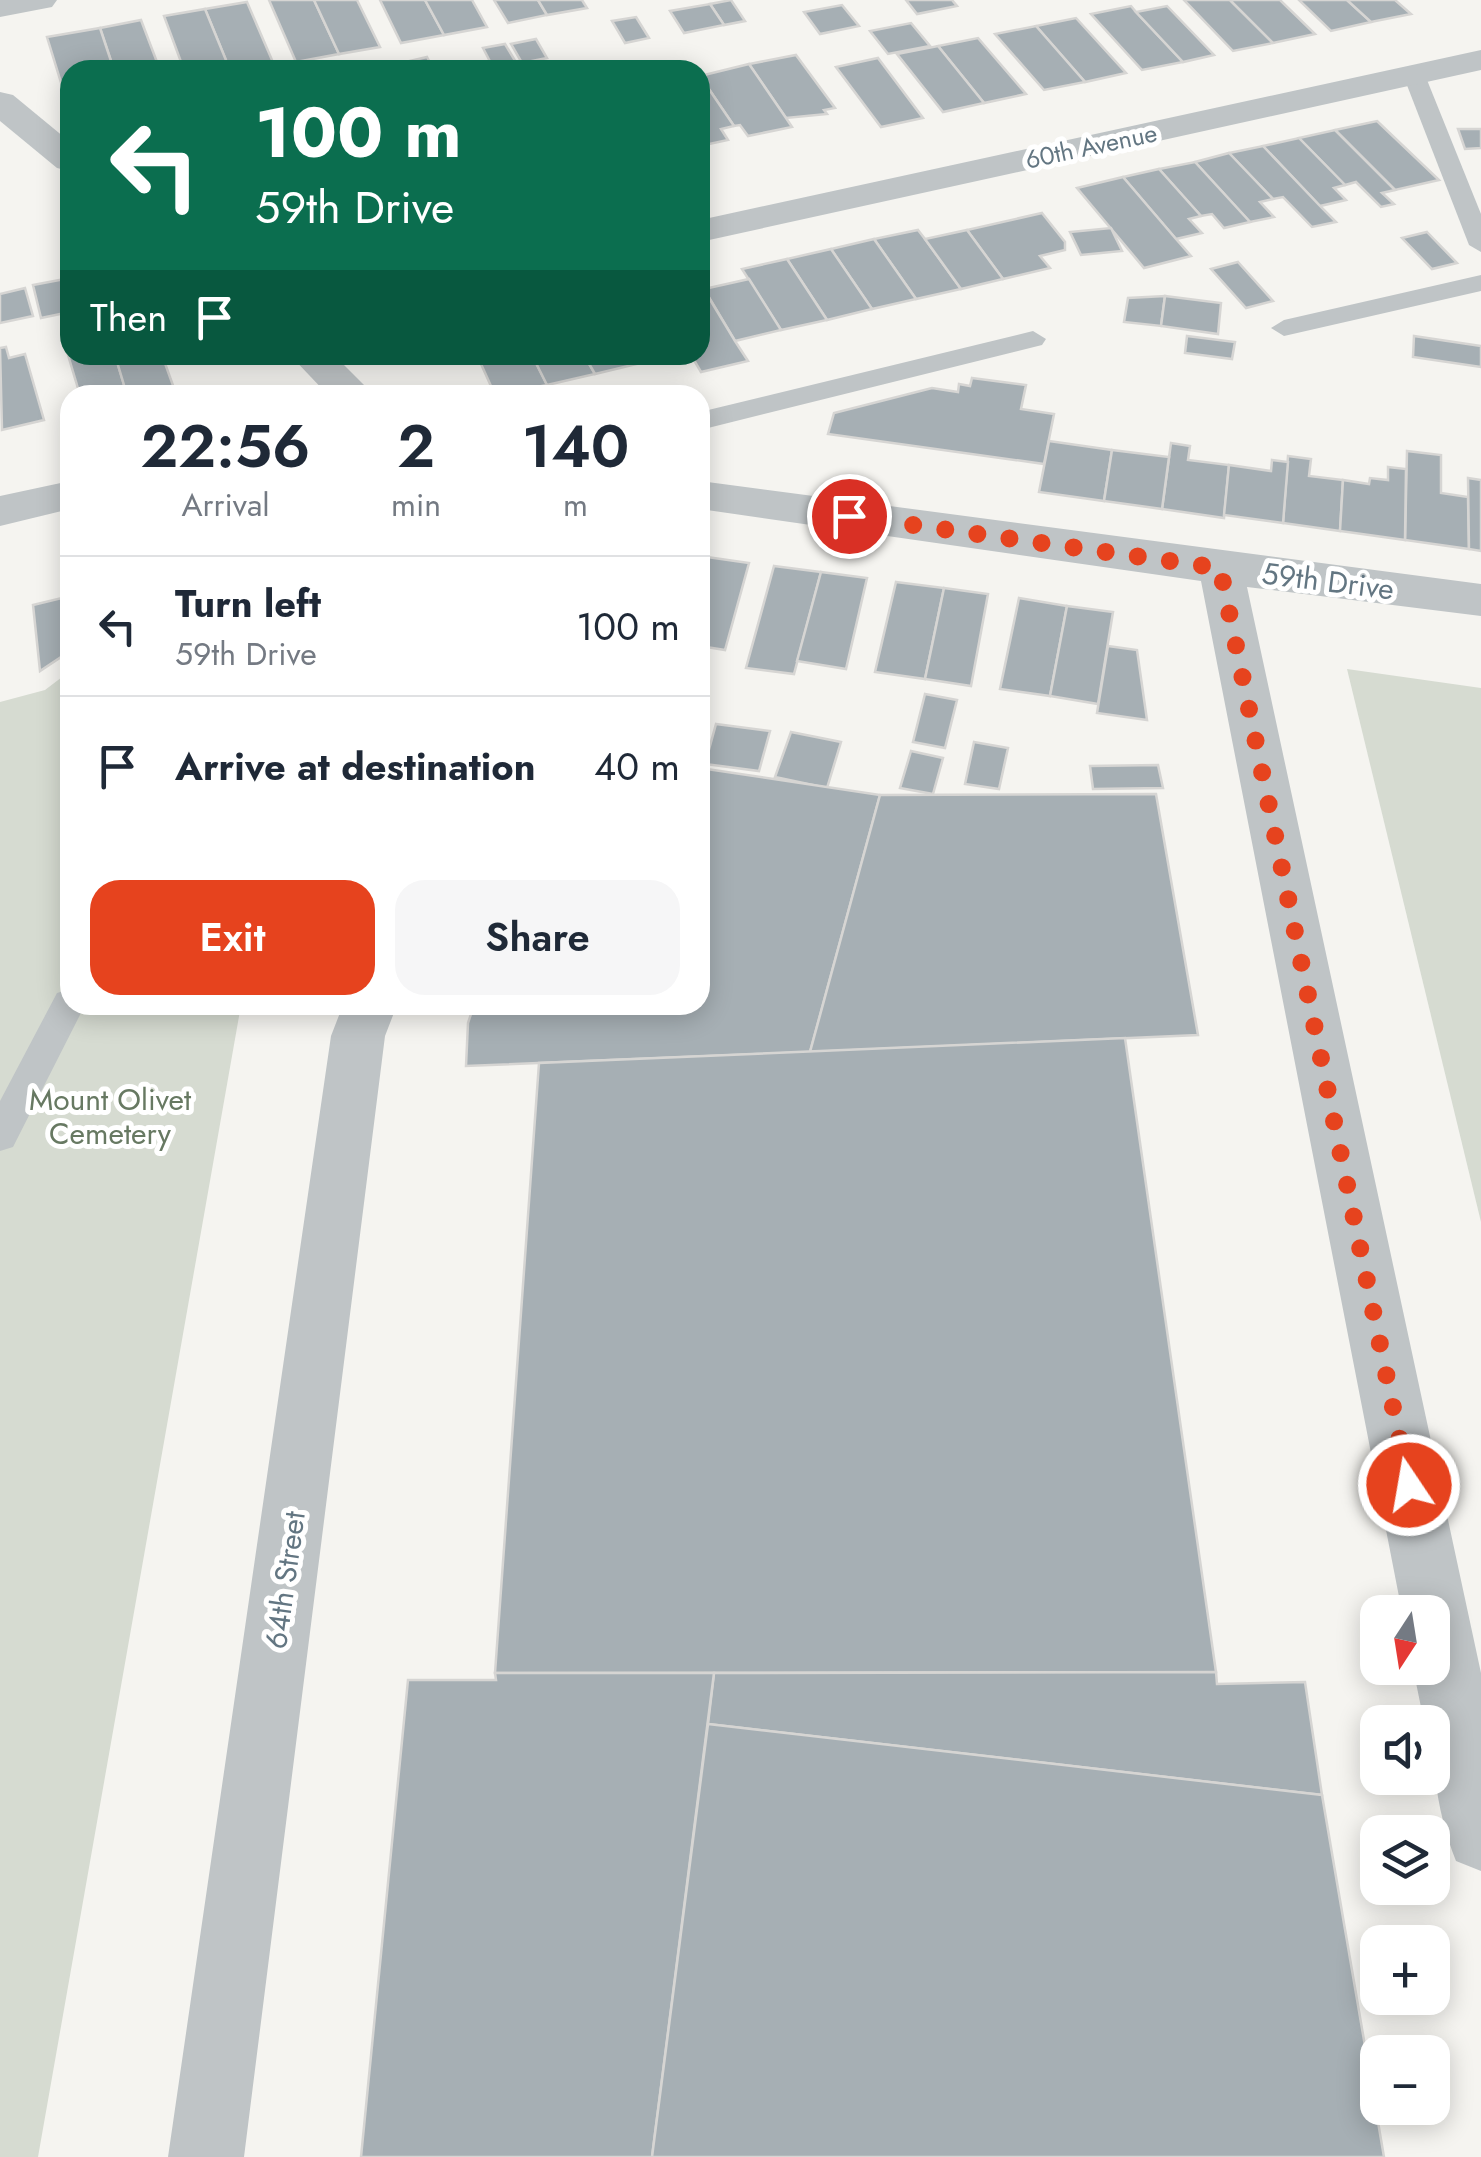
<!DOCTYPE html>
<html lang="en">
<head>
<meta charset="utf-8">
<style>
  body { margin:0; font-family:Jost,sans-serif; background:#f6f6f7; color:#1f2937; height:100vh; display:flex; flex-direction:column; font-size:38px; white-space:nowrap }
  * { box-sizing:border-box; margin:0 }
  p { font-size:32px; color:#747a83 }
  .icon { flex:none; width:55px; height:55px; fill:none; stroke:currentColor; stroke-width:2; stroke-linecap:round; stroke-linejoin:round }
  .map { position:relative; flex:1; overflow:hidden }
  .details { position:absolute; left:60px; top:385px; width:650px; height:630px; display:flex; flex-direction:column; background:#fff; border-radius:30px; box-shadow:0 5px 25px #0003 }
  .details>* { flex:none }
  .top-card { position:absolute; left:60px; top:60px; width:650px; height:305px; border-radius:30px; box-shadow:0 5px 25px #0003; background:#0b6e4f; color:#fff; overflow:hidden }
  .needle { width:65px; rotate:192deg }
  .buttons { position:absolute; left:1360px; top:1595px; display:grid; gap:20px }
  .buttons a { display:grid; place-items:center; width:90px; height:90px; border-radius:20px; background:#fff; box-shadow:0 5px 25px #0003; font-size:50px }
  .pin { position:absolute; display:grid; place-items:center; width:85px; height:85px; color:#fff; margin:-42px; border:5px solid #fff; border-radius:50%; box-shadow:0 2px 10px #0007 }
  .me { position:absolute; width:110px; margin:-55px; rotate:348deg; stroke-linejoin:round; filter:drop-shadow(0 0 8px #0008) }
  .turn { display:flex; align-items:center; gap:35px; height:210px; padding:0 30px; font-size:45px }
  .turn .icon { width:130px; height:130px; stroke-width:2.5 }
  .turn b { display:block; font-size:70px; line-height:85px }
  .then { display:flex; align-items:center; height:95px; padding:0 30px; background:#0003; gap:20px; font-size:38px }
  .eta { display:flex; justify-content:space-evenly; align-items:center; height:170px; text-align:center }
  .eta b { font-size:60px; font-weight:600; line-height:70px }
  .cta { display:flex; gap:20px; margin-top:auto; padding:20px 30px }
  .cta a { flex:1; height:115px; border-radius:30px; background:#e6431e; color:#fff; font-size:40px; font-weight:600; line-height:115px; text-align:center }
  .cta a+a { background:#f6f6f7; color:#1f2937 }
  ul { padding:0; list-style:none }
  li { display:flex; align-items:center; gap:30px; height:140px; padding:0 30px; border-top:2px solid #e0e1e3 }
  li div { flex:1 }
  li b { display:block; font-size:38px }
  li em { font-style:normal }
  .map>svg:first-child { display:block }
  .green { fill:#d6dbd1 }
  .building { fill:#a6afb4; stroke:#d6d5d3; stroke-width:2.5 }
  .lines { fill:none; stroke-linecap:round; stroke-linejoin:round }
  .lane { fill:#bfc4c6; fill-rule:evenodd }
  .street { fill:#bfc4c6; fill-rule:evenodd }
  .route { stroke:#e6431e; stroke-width:18; stroke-dasharray:0 32.4 }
  .labels { text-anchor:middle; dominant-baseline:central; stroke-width:10; stroke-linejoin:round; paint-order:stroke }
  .far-street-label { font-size:25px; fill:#637682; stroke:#fff }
  .street-label { font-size:30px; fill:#637682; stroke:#fff }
  .park-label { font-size:30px; fill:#677962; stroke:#fff }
</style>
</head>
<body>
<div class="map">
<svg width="1481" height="2157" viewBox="0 0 1481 2157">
  <rect width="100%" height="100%" fill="#f5f4f0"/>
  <g class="green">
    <polygon points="1347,669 1481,688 1481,1222"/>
    <polygon points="70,671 70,1005 241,1005 38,2157 0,2157 0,702 45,690"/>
  </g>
  <g class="building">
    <polygon points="269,0 314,0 339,54 296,62"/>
    <polygon points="314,0 357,0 380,47 339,54"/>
    <polygon points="380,0 425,0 444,35 401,43"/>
    <polygon points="425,0 472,0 487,27 444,35"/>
    <polygon points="494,0 538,0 547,15 508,23"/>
    <polygon points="538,0 582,0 587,8 547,15"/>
    <polygon points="731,0 745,21 724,25 710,4"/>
    <polygon points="906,0 952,0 957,6 917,14"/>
    <polygon points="1184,0 1230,0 1273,43 1233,51"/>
    <polygon points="1230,0 1280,0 1315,34 1273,43"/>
    <polygon points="1299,0 1347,0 1371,22 1331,31"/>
    <polygon points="1347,0 1395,0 1411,14 1371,22"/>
    <polygon points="247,2 275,67 230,70 205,9"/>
    <polygon points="710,4 724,25 684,33 670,11"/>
    <polygon points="842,5 859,26 820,34 804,12"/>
    <polygon points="1131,6 1136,12 1183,62 1142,70 1091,14"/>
    <polygon points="1167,6 1214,55 1183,62 1136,12"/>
    <polygon points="205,9 230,70 184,70 164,16"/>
    <polygon points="636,17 649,38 625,43 612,21"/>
    <polygon points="1076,18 1126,73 1085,82 1036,26"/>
    <polygon points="141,20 160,70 114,70 100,28"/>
    <polygon points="911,23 930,46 888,54 870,31"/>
    <polygon points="1036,26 1085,82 1044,90 995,34"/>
    <polygon points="100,28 114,70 70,70 70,94 63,89 47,37"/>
    <polygon points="978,38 1026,94 984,103 938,46"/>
    <polygon points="536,39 547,58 522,63 511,44"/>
    <polygon points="505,44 517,64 494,69 483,48"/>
    <polygon points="938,46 984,103 943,112 897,54"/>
    <polygon points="796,55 835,108 824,110 827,114 786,118 749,64"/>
    <polygon points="427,57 434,70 409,70 405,62"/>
    <polygon points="878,58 923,118 881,127 836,67"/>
    <polygon points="749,64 786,118 792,127 748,136 740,125 734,126 700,76"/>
    <polygon points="700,76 734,126 721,129 728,140 700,146"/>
    <polygon points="1377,121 1439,180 1395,190 1335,130"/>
    <polygon points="1458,129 1481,129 1481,148 1465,149"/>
    <polygon points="1335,130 1395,190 1382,193 1394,204 1381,207 1356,182 1345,185 1299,138"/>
    <polygon points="1299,138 1345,185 1334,188 1346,200 1320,206 1263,146"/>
    <polygon points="1263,146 1320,206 1336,222 1312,227 1283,197 1273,199 1229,153"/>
    <polygon points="1229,153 1273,199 1260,202 1274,217 1250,222 1195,162"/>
    <polygon points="1195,162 1250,222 1224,228 1212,214 1201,216 1159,169"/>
    <polygon points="1159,169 1201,216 1189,219 1202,233 1176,239 1123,177"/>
    <polygon points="1123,177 1176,239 1191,256 1144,268 1077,188"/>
    <polygon points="1042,213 1065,242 1065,250 1040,256 1050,268 1003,279 967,230"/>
    <polygon points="1111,228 1122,251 1081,255 1070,232"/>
    <polygon points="918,230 925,239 961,289 916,299 874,239"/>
    <polygon points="967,230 1003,279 961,289 925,239"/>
    <polygon points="1427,232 1457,263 1432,269 1402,238"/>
    <polygon points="874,239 916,299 872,309 831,249"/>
    <polygon points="831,249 872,309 827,320 787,259"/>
    <polygon points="787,259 827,320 781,330 742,269"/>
    <polygon points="1238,262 1273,301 1246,308 1211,269"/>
    <polygon points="70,278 70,312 41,318 33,285"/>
    <polygon points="749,279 781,330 735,341 704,289"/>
    <polygon points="700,283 735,341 748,361 701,372 691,355 700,355"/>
    <polygon points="25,288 33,316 0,323 0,294"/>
    <polygon points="1165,296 1161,326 1124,322 1128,298"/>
    <polygon points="1165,296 1221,303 1218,334 1161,326"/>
    <polygon points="1187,336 1235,342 1232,359 1185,353"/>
    <polygon points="1414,336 1481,346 1481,367 1413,357"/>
    <polygon points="70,344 70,355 115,355 127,395 80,395 65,345"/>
    <polygon points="6,347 9,358 25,354 44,420 2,430 0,348"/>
    <polygon points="115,355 162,355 175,391 127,395"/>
    <polygon points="477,355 532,355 547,385 495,395"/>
    <polygon points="532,355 584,355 595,374 547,385"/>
    <polygon points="584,355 637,355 641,363 595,374"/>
    <polygon points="972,378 1026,385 1021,409 1054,414 1044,464 828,434 834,413 932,388 958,392 959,384 970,386"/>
    <polygon points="1049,441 1112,450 1104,501 1039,492"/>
    <polygon points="1171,443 1190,446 1188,460 1229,465 1224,518 1162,509"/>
    <polygon points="1112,450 1169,457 1162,509 1104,501"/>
    <polygon points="1407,451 1441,455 1441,493 1468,497 1469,549 1405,540"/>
    <polygon points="1288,456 1311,459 1309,476 1343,480 1340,531 1283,523"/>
    <polygon points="1272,460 1288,462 1283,523 1224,515 1229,465 1271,471"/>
    <polygon points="1388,467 1406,469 1405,540 1340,531 1343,480 1369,484 1370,478 1388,480"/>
    <polygon points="1468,478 1481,480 1481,551 1469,549"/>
    <polygon points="700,556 749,563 725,650 700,646"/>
    <polygon points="774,566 821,572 794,674 746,668"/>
    <polygon points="821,572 867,578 846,669 797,661"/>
    <polygon points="896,582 944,588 925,679 875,672"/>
    <polygon points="944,588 988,594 971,686 925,679"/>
    <polygon points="70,596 70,651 40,671 33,605"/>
    <polygon points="1019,598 1067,606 1050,696 1000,689"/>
    <polygon points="1067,606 1113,612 1098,704 1050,696"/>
    <polygon points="1108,646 1137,650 1147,720 1097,713"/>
    <polygon points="925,694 957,700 945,748 913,742"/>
    <polygon points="716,724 770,731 759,771 705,764"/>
    <polygon points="791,732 841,742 827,788 775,777"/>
    <polygon points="974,742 1008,748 999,789 965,784"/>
    <polygon points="911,751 943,758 933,794 900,788"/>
    <polygon points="1158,765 1163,788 1093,789 1090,766"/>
    <polygon points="700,768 880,795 810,1052 466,1066 468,1023 474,1005 700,1005"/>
    <polygon points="1156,794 1198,1035 810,1052 880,795"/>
    <polygon points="1125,1038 1216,1672 495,1673 539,1063"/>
    <polygon points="1216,1672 1217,1684 1305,1682 1322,1795 708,1724 714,1673"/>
    <polygon points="495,1673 714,1673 652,2157 361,2157 408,1680 496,1680"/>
    <polygon points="708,1724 1322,1795 1384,2157 652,2157"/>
  </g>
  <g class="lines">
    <g class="lane">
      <polygon points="1414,68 1425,75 1481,214 1481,252 1469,245 1403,75"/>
      <polygon points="1481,275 1481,291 1284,336 1271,328 1284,320"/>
      <polygon points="1033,331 1046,339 1042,345 700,430 700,412"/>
      <polygon points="70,989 70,1005 85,1005 13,1147 0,1151 0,1101 57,993"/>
    </g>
    <g class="street">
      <polygon points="0,0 57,0 52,7 0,17"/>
      <polygon points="1481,50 1481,70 700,242 700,220"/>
      <polygon points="0,92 13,95 70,142 70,171 57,168 0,121"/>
      <polygon points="290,355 334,355 374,395 328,395"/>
      <polygon points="70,481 70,509 0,526 0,496"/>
      <path d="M700,481L1481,584V616L1247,587L1481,1673V1871L1456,1861C1438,1816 1432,1770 1432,1722H1424L1413,1668H1432V1612H1402L1201,581L700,509Z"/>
      <polygon points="343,1005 397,1005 385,1036 244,2157 168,2157 331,1036"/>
    </g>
  </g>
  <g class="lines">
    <polyline class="route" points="849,516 1220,568 1409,1485"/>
  </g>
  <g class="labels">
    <g class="far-street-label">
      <text transform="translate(1091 146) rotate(-12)">60th Avenue</text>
    </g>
    <g class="street-label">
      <text transform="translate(1328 581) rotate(7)">59th Drive</text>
      <text transform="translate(285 1580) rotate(-82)">64th Street</text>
    </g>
    <g class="park-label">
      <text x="110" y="1099">Mount Olivet<tspan x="110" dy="34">Cemetery</tspan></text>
    </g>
  </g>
</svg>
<div class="buttons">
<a><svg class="needle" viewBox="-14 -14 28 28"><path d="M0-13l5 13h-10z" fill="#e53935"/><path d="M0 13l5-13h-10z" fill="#747a83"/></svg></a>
<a><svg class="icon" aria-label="sound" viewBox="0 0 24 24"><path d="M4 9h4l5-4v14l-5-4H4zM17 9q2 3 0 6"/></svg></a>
<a><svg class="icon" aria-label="layers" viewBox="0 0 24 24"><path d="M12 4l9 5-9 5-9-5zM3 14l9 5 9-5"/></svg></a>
<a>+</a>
<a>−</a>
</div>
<div class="pin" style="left:849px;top:516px;background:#d93025"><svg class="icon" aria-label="arrive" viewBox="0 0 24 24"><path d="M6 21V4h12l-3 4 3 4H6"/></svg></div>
<svg class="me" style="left:1409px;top:1485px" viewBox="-20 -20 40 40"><circle r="17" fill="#e6431e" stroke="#fff" stroke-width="3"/><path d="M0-11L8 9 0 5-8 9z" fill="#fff"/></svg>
<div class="top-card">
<div class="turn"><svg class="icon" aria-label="left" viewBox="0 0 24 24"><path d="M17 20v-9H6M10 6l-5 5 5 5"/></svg><div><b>100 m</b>59th Drive</div></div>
<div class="then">Then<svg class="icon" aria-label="arrive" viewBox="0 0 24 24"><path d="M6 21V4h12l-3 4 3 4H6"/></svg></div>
</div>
<section class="details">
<div class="eta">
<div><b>22:56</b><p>Arrival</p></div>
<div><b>2</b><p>min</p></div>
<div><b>140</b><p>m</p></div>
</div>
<ul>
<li><svg class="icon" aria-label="left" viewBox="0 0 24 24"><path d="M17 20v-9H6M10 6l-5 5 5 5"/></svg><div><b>Turn left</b><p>59th Drive</p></div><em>100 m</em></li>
<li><svg class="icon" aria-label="arrive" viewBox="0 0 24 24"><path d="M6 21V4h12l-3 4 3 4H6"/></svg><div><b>Arrive at destination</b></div><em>40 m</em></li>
</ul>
<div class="cta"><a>Exit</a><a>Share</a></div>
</section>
</div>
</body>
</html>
